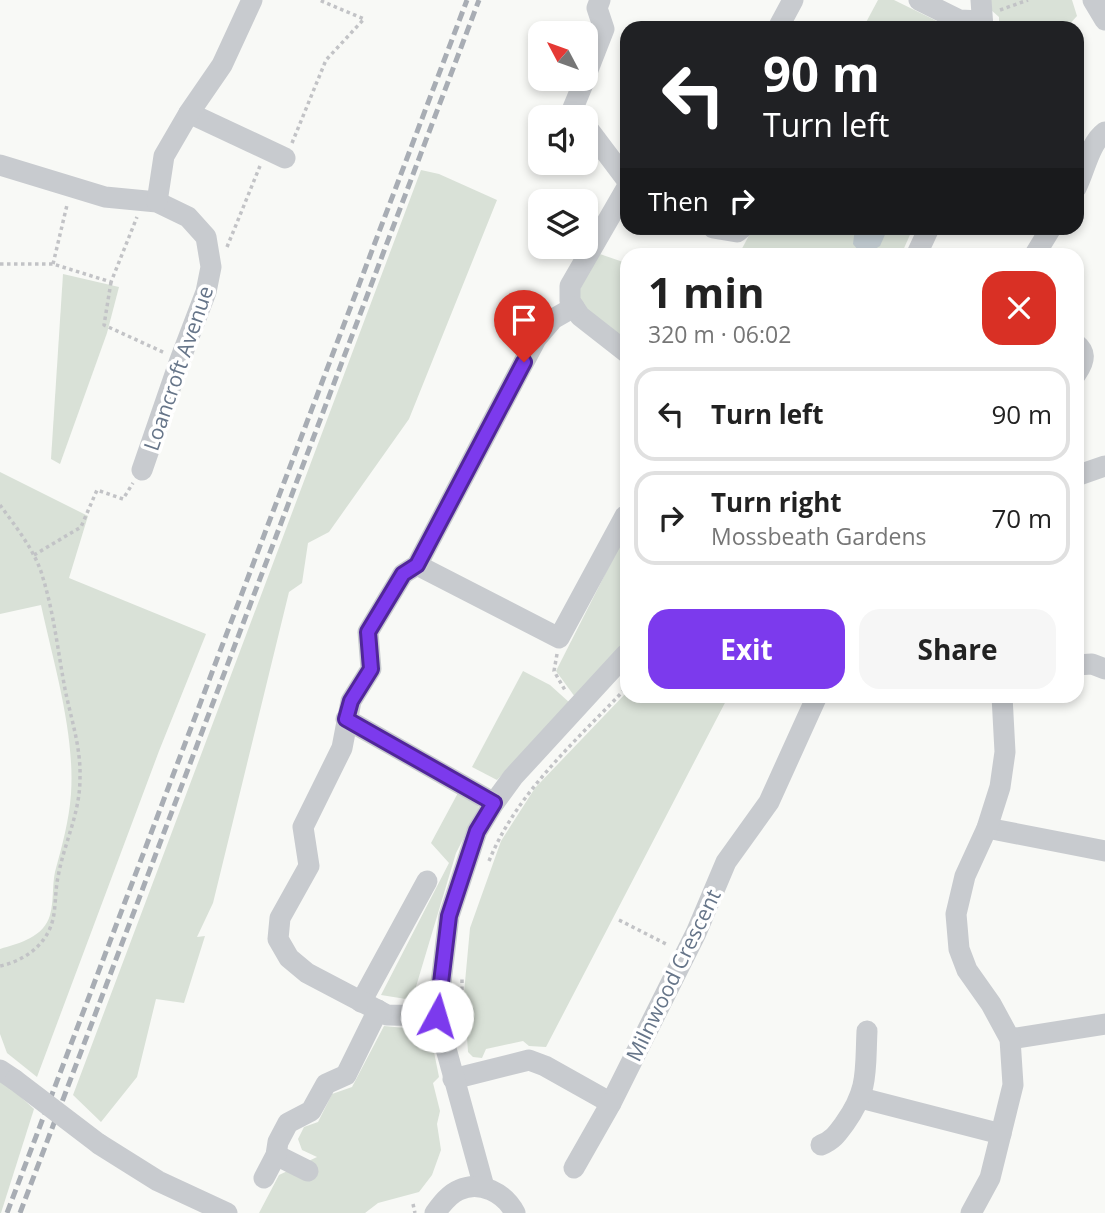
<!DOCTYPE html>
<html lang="en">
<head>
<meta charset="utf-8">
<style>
  body { margin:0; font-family:"Open Sans",sans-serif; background:#f6f6f6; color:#222; height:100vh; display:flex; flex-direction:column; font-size:26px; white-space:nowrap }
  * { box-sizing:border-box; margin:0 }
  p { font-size:23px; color:#767676 }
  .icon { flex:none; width:38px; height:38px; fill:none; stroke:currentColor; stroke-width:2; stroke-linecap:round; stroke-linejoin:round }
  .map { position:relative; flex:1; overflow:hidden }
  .panel { position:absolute; left:620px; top:248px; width:464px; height:455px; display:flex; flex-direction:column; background:#fff; border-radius:21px; box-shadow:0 4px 10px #0003 }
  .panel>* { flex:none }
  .banner { position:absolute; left:620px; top:21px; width:464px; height:214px; border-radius:21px; box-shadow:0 4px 10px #0003; background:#202124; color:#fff; overflow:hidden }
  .needle { width:46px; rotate:311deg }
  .fabs { position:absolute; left:528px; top:21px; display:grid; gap:14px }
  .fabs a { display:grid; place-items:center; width:70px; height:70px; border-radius:14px; background:#fff; box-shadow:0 4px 10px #0003; font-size:35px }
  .pin { position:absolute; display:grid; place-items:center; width:60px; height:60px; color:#fff; margin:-72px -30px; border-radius:50% 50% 50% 0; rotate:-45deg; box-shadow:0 0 7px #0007 }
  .pin .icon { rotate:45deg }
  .me { position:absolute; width:77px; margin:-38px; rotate:6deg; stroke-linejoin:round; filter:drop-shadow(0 0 5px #0008) }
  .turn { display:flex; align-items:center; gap:24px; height:147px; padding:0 28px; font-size:32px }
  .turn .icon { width:91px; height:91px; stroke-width:2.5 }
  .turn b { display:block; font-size:49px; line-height:60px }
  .then { display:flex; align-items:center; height:66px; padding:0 28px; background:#0003; gap:14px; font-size:26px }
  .round { display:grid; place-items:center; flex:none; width:74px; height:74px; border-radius:21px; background:#f6f6f6 }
  .headline { display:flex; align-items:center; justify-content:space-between; height:119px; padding:0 28px }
  h1 { font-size:42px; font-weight:700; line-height:52px }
  .button { display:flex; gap:14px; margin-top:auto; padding:14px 28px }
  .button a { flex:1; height:80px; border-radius:21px; background:#7c3aed; color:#fff; font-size:28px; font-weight:700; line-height:80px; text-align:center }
  .button a+a { background:#f6f6f6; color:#222 }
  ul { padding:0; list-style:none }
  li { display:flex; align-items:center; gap:21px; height:94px; margin:0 14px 10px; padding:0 14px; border:4px solid #e0e0e0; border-radius:21px }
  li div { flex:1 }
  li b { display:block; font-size:26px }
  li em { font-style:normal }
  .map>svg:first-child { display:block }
  .green { fill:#d9e1d7 }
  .water { fill:#c0cad0 }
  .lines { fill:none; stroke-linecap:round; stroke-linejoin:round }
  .path { stroke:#c2c3c6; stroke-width:3.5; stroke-dasharray:3.5 3.5; stroke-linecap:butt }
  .minor { stroke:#c8cbcf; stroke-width:21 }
  .rail { stroke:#a8adb4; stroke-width:5; stroke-dasharray:10 5; stroke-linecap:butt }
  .minor-bridge { stroke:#c8cbcf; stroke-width:21 }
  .route-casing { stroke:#51269a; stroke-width:18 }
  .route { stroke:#7c3aed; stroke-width:12 }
  .labels { text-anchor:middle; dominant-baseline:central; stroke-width:7; stroke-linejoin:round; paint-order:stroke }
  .street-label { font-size:21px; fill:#667589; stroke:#fff }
</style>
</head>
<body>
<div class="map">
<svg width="1105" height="1213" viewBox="0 0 1105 1213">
  <rect width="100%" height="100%" fill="#f8f9f6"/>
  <g class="green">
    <polygon points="878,0 894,0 951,28 863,28"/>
    <polygon points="991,0 1072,0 1077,16 1066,28 999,28 999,17 991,10"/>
    <polygon points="421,170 439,174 497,200 409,419 329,532 308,543 302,583 289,592 213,903 197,937 205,936 184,1003 156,999 137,1077 101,1122 73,1095"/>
    <polygon points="753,228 913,228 901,255 738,256"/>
    <polygon points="594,252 626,263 626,347 583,312 575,286"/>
    <polygon points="63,274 119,287 107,333 60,464 51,459"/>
    <path d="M0,472L88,516L69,578L206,634L159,751L37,1077L7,1053L0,1034V949C20,943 44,937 50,915C54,901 52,886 55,872C62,846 69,821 71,794C75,733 54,665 41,605L0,614Z"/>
    <polygon points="626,533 626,643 575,697 556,671"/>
    <polygon points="523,671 550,685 570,703 497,780 472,767"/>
    <polygon points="626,693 626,696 728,697 546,1047 529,1046 523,1041 486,1049 482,1058 473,1057 468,1052 464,993 470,928 501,841 535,788"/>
    <polygon points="459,791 476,801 479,808 456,853 412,1000 381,995 449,863 431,843"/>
    <polygon points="384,1026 426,1030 431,1037 439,1077 433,1083 440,1111 437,1124 441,1150 432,1175 419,1192 378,1203 365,1213 259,1213 279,1175 317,1157 302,1150 298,1139 304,1127 318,1122 332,1094 352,1087"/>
    <polygon points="0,1078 34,1109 1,1213 0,1213"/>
  </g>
  <polygon class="water" points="855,228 888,228 880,246 870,252 858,250 853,244"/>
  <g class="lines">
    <g class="path">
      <polyline points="1000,10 1028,0"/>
      <polyline points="292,143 326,60 364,19 319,0"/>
      <polyline points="227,247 260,166"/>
      <polyline points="0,264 53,264 111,282 137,217"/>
      <polyline points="53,264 67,205"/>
      <polyline points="111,282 104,325 165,353"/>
      <path d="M0,505C16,527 36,552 43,578C54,614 58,652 65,689C71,719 81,747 80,778C80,814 64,843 58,877C55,891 56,906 53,919C47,945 24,961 0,966"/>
      <polyline points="34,555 81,527 97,490 123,499 133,483"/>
      <polyline points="557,654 554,671 566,692"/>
      <path d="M489,861C517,792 576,741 626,688"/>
      <polyline points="619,920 668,945"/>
      <polyline points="462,1032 462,976"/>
      <polyline points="413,1204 415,1213"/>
    </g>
    <g class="minor">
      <polyline points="919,0 959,20 982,21"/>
      <polyline points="981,0 983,28"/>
      <polyline points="1093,0 1105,20"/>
      <polyline points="778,28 793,0"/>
      <polyline points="586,75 604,29 597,8 600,0"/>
      <polyline points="189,113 285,158"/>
      <polyline points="579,117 573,108 585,79"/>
      <polyline points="586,126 626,179"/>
      <polyline points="0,165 105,197 157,202 188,217 206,237 211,267 206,292 180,360 142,470"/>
      <path d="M1076,188C1085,171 1089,144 1105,132"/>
      <polyline points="626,189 570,286 570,301 580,316 626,352"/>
      <polyline points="157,202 164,156 189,113 222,65 252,0"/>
      <polyline points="713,228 737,232 742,228"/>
      <polyline points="916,256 929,228"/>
      <polyline points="1034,256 1051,228"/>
      <path d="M1076,344C1087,353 1084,363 1076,374"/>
      <polyline points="1076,476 1105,466"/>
      <polyline points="417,565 559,638 625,516"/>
      <polyline points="1076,665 1092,664 1105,669"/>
      <polyline points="346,719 494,803"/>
      <polyline points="987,828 1105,851"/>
      <polyline points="361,1002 427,881"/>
      <polyline points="437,1016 387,1015 307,973 289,958 278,939 280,918 309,866 303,827 342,748 351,701 371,669 368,632 403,574 417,565 536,339 553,319 574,307"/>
      <polyline points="1010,1039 1105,1024"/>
      <polyline points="0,1070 15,1080"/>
      <polyline points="453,1079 529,1060 545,1066 611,1103 696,933 726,862 769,802 817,696"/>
      <polyline points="861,1098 1001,1134"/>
      <polyline points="99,1144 158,1181 227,1213"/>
      <path d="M821,1145C833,1140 837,1134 845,1123C869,1089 865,1071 867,1031"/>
      <polyline points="276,1155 308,1171"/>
      <polyline points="574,1168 611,1103"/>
      <polyline points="264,1178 276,1155 278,1142 288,1123 311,1111 326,1084 346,1075 378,1010"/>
      <polyline points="484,1187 437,1016 449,916 477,831 494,803 513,777 626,654"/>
      <path d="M435,1213C441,1205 449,1194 459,1190C480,1180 505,1193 515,1213"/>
      <polyline points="971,1213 990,1178 1013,1085 1010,1039 991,1004 967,970 959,949 956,914 965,876 987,828 1000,787 1005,752 1002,696"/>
    </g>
    <g class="rail">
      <polyline points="7,1213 467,0"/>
      <polyline points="20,1213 479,0"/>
    </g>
    <polyline class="minor-bridge" points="15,1080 99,1144"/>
  </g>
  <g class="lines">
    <defs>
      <polyline id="route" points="437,1016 449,916 477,831 494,803 346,719 351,701 371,669 368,632 403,574 417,565 524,362"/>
    </defs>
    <use href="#route" class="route-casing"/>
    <use href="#route" class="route"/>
  </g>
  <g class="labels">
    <g class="street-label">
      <text transform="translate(178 368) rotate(-71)">Loancroft Avenue</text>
      <text transform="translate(673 975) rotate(-64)">Milnwood Crescent</text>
    </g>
  </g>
</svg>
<div class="fabs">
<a><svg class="needle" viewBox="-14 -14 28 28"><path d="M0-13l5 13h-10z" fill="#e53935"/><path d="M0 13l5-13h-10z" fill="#767676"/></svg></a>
<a><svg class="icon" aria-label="sound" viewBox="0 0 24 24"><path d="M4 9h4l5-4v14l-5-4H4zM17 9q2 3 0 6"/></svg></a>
<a><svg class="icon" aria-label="layers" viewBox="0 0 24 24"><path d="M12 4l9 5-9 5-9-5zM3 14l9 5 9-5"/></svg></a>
</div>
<div class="pin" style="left:524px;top:362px;background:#d93025"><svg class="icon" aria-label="arrive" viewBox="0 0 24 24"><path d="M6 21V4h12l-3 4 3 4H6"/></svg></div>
<svg class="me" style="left:437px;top:1016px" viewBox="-20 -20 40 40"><circle r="19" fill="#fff"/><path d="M0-13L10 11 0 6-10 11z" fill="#7c3aed"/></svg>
<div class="banner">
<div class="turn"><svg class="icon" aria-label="left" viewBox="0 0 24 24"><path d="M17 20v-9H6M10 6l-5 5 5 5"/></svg><div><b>90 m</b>Turn left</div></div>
<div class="then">Then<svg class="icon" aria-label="right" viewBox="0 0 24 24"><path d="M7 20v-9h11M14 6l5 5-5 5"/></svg></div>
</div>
<section class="panel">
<div class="headline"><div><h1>1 min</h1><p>320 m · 06:02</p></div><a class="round" style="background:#d93025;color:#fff"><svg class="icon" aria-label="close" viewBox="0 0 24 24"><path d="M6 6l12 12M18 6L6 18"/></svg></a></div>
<ul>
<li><svg class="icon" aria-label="left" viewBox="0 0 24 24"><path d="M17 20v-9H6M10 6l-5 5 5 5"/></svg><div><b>Turn left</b></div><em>90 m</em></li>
<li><svg class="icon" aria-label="right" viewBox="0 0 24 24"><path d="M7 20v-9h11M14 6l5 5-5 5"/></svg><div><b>Turn right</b><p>Mossbeath Gardens</p></div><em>70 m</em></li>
</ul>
<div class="button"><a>Exit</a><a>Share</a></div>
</section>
</div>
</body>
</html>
